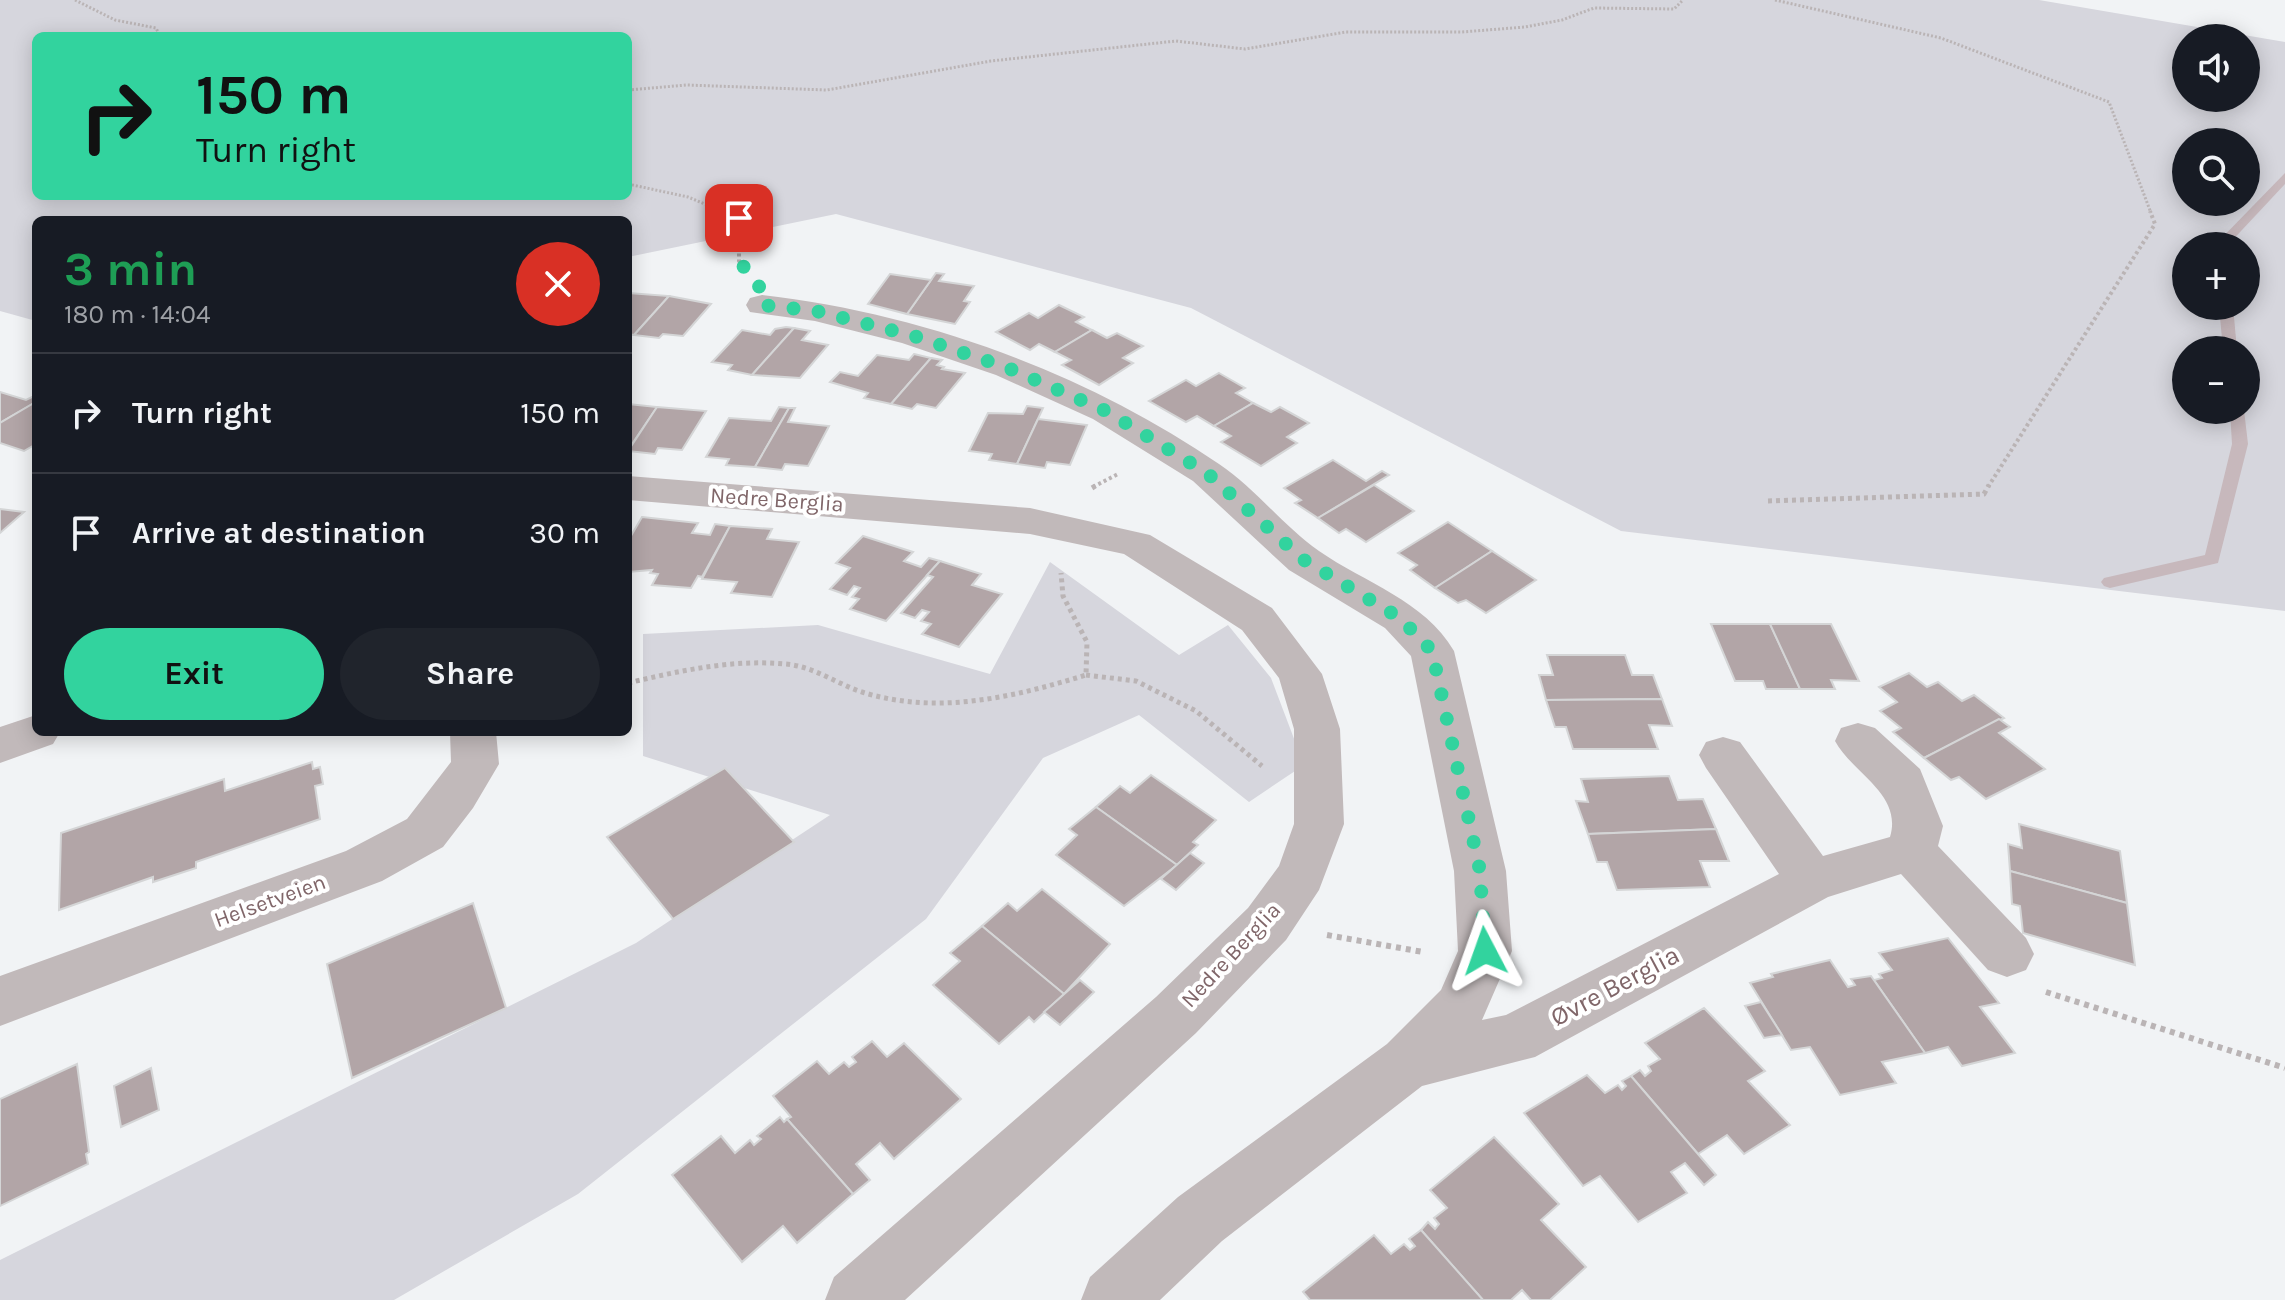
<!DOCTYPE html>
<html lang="en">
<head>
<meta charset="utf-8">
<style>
  body { margin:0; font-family:Karla,sans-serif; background:#20242c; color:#f1f3f6; height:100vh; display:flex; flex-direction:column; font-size:30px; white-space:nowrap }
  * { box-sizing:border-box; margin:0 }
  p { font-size:26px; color:#9ea1a6 }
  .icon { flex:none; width:44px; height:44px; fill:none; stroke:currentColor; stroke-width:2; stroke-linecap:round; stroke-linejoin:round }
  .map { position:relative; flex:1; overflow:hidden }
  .details { position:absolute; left:32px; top:216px; width:600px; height:520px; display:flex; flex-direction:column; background:#171b24; border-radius:12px; box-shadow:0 4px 20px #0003 }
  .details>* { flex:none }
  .top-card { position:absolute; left:32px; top:32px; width:600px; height:168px; border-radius:12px; box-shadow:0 4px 20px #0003; background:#32d39e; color:#111; overflow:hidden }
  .fabs { position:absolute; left:2172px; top:24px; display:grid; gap:16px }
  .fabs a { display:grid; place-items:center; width:88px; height:88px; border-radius:50%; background:#171b24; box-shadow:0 4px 20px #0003; font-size:40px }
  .pin { position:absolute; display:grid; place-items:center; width:68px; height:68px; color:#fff; margin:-34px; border-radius:16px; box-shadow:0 4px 12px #0006 }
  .me { position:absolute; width:88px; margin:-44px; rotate:356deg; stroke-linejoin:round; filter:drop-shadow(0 0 6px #0008) }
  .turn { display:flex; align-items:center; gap:28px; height:168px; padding:0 32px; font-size:36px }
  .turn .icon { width:104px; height:104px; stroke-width:2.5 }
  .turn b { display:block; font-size:56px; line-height:68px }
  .round { display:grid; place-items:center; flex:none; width:84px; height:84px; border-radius:42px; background:#20242c }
  .head { display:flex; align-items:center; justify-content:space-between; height:136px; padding:0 32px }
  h1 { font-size:48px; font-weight:700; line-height:60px; color:#1e9e55 }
  .primary-button { display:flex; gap:16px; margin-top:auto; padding:16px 32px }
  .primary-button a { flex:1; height:92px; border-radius:48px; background:#32d39e; color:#111; font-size:32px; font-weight:700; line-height:92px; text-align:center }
  .primary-button a+a { background:#20242c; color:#f1f3f6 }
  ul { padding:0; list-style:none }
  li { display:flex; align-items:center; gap:24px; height:120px; padding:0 32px; border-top:2px solid #363941 }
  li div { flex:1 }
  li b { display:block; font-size:30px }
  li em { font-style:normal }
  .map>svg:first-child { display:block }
  .green { fill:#d6d6dd; fill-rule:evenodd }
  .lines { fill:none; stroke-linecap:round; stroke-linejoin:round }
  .stream { fill:#c7b8bc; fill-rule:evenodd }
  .building { fill:#b2a5a7; stroke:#d4d5d6; stroke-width:2 }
  .path-far3 { stroke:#bab4b5; stroke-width:3; stroke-dasharray:2 2; stroke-linecap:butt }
  .path-far2 { stroke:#bab4b5; stroke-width:4; stroke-dasharray:3 3; stroke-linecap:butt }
  .path-far1 { stroke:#bab4b5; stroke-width:5; stroke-dasharray:4 4; stroke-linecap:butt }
  .path { stroke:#bab4b5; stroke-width:6; stroke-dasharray:5 5; stroke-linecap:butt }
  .minor { fill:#c1b9ba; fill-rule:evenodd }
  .route { stroke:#32d39e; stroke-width:14; stroke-dasharray:0 25.2 }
  .labels { text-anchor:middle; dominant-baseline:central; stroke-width:8; stroke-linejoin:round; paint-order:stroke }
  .street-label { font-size:22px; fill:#806669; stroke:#fff }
  .near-street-label { font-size:26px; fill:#806669; stroke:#fff }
</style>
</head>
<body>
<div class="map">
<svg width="2285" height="1300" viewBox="0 0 2285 1300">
  <rect width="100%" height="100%" fill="#f1f3f5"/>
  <g class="green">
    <path d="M0,0H2039L2285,42V611L1621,531L1191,308L836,214L628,257V220H36V321L0,311ZM36,36H628V196H36ZM2186,38H2246V98H2186ZM2186,142H2246V202H2186ZM2186,246H2246V306H2186ZM2186,350H2246V410H2186Z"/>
    <polygon points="1050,562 1179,655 1228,625 1271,678 1304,765 1249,802 1139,715 1043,758 926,919 578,1194 394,1300 0,1300 0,1260 636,943 830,815 643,756 643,634 818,625 990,674"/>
  </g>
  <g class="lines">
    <g class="stream">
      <polygon points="2285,173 2285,184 2227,246 2214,246"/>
      <polygon points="2219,306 2233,306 2237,350 2223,350"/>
      <polygon points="2230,410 2244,410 2248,444 2218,563 2110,588 2104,586 2101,582 2104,578 2205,555 2232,444"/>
    </g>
  </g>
  <g class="building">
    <polygon points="936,273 944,274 939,281 974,286 964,301 970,302 955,324 907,314"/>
    <polygon points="890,274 931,280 907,314 868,304"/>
    <polygon points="628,293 669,296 634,335 628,334"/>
    <polygon points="669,296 711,304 683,336 663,334 659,338 634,335"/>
    <polygon points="1059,305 1084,317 1076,322 1092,330 1055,352 1039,344 1030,350 996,332 1029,313 1038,318"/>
    <polygon points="786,327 794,328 752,375 728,370 732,365 712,362 742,330 770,335 775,329"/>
    <polygon points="794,328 810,331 802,340 828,345 800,378 752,375"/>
    <polygon points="1092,330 1107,338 1117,333 1143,346 1123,358 1133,363 1099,385 1062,365 1071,360 1055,352"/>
    <polygon points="914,354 931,358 891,404 864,398 868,393 830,382 840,372 858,376 877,355 909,360"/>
    <polygon points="931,358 942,360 937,365 944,367 942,369 965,373 936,408 917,404 912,409 891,404"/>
    <polygon points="1219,373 1245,388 1236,393 1253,403 1214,426 1197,416 1186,422 1149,401 1186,380 1196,386"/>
    <polygon points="0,392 26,400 36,395 36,402 0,423"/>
    <polygon points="34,403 36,444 24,451 0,443 0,423"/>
    <polygon points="1253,403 1271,412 1280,407 1309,423 1287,437 1297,443 1261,466 1221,442 1231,436 1214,426"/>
    <polygon points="628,404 657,407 628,450"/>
    <polygon points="1027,406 1043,408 1017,464 989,460 992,454 969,451 988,413 1023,414"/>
    <polygon points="657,407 706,411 682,450 658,448 655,454 628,451"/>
    <polygon points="779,407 789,408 755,467 726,465 729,459 706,457 729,418 771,421"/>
    <polygon points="789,408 795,408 788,422 829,426 808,466 785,464 782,470 755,467"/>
    <polygon points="1038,419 1087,425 1070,465 1047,462 1045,468 1017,464"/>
    <polygon points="1333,460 1366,481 1382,471 1389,475 1318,518 1295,503 1301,500 1284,488"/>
    <polygon points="1374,485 1414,511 1366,542 1346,529 1339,533 1318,518"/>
    <polygon points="0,509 24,512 0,533"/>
    <polygon points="642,517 698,523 692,533 710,535 715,524 730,526 702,577 698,576 691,588 652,585 658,574 650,573 652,570 628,572 628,541"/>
    <polygon points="1448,522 1492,551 1435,588 1410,570 1417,565 1398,553"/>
    <polygon points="730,526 772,529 767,539 799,542 772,597 731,593 737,582 702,579"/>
    <polygon points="863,536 913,552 904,561 921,567 929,558 940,561 886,621 850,609 859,599 852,597 860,588 854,586 847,595 830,589 850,568 836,563"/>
    <polygon points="1492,551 1536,580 1486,613 1466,600 1458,603 1435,588"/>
    <polygon points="940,561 981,574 972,585 1002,594 959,647 922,634 931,624 921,621 929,612 922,610 915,618 901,613 933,577 927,575"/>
    <polygon points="1711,624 1770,624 1800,689 1766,689 1763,681 1735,681"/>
    <polygon points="1770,624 1831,624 1859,681 1831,680 1835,689 1800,689"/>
    <polygon points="1547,655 1625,655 1632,675 1653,675 1662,699 1546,700 1539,675 1553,675"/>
    <polygon points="1909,673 1927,687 1938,682 1962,701 1974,695 2004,718 1924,758 1893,732 1901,728 1880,711 1897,702 1879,687"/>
    <polygon points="1662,699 1672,726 1649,725 1658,749 1573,749 1566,727 1555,727 1546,700"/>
    <polygon points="1999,719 2010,727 1999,733 2045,769 1986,799 1959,777 1951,780 1924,758"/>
    <polygon points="312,762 313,769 320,767 323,784 315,786 320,819 196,862 196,868 153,882 153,877 59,910 61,833 224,779 225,791"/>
    <polygon points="725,768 794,842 673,919 607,837"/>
    <polygon points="1151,775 1216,820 1193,842 1198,845 1177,865 1096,807 1120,786 1130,793"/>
    <polygon points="1669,776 1678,800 1703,799 1716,829 1588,834 1576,801 1588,802 1581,779"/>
    <polygon points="1096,807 1177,865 1124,906 1056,855 1077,835 1069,829"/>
    <polygon points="2019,824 2120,851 2127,903 2010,871 2008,844 2022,848"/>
    <polygon points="1716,829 1729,861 1700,861 1710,887 1617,890 1607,862 1597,862 1588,834"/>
    <polygon points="1190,853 1204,863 1176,890 1161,879"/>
    <polygon points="2010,871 2127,903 2135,965 2023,933 2020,906 2012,904"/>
    <polygon points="1042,889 1110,944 1064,994 982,926 1008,903 1017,911"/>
    <polygon points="473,903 506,1008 352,1078 327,964"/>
    <polygon points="982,926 1064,994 1034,1022 1029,1017 999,1044 933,985 960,961 950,953"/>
    <polygon points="1948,938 1999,1003 1980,1007 2015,1053 1962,1066 1948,1047 1925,1053 1874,980 1882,978 1879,974 1892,970 1879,953"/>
    <polygon points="1830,960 1848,987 1855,985 1851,979 1871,976 1925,1053 1882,1062 1896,1083 1840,1095 1810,1047 1791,1050 1750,983 1773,977 1771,974"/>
    <polygon points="1080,980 1094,992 1060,1025 1044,1012"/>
    <polygon points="1761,1002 1782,1035 1764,1038 1745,1006"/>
    <polygon points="1704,1008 1765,1071 1748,1081 1790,1125 1744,1154 1727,1135 1698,1154 1631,1076 1640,1070 1645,1076 1651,1071 1648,1066 1660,1059 1645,1043"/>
    <polygon points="872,1041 887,1057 904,1043 961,1099 894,1159 880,1143 856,1164 870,1180 853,1194 787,1119 791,1117 773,1096 817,1061 829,1074 844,1062 849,1067 856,1062 852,1057"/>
    <polygon points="77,1064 89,1152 86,1154 88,1164 0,1206 0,1099"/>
    <polygon points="151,1068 159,1110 121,1127 114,1086"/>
    <polygon points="1587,1075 1605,1093 1618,1085 1622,1090 1626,1086 1622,1081 1631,1076 1716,1175 1704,1185 1685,1163 1671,1172 1687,1193 1638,1222 1600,1176 1583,1186 1524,1113"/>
    <polygon points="780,1117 784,1122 787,1119 853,1194 797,1243 783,1226 742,1262 672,1175 721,1136 735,1153 750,1140 754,1145 761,1139 757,1136"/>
    <polygon points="1494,1137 1559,1204 1541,1220 1586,1267 1550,1300 1531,1300 1522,1290 1511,1300 1483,1300 1421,1230 1428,1222 1435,1229 1439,1224 1434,1218 1447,1208 1430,1190"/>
    <polygon points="1421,1230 1483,1300 1310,1300 1303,1292 1374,1235 1391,1254 1404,1244 1410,1250 1415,1246 1409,1239"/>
  </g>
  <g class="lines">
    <g class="path-far3">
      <polyline points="75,0 115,20 156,28 160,36"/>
      <polyline points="1775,0 1941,38 2109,102 2151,213"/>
      <polyline points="628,90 687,85 827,90 991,61 1176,41 1245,49 1346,32 1462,32 1525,27 1562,20 1594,8 1674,9 1683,0"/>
      <polyline points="628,184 688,197 727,213"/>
    </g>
    <g class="path-far2">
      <polyline points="722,211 739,218 739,261 744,267"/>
      <polyline points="1093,487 1118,474"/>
      <polyline points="1988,487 2155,224 2150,211"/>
    </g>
    <g class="path-far1">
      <polyline points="1092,488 1097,485"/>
      <polyline points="1768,501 1984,494 1989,485"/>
      <polyline points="1086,675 1136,681 1196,711 1262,766"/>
      <path d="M628,683C679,671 732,659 785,664C814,666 838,685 865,693C939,715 1014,697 1086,675L1087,642L1063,596L1061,573"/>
    </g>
    <g class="path">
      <polyline points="1327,935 1423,952"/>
      <polyline points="2046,992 2285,1068"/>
    </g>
    <g class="minor">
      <path d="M762,295C922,313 1086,373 1219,464C1255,488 1283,526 1319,551C1365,583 1424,600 1454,651L1506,871L1512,951L1482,1020L1506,1015L1779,874L1706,768L1699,755L1706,742L1723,737L1740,742L1823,856L1890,837C1903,794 1852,773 1835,741L1841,728L1858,723L1875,728L1920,769L1943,826L1938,846L2026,938L2034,954L2026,970L2007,977L1988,970L1901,874L1828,897L1535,1057L1422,1086L1222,1241L1160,1300H1081L1090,1277L1178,1197L1387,1044L1441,990L1458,951L1454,871L1411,656L1385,628L1289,570L1193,481L1093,419L996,375L902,343L815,321L750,312L746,305L750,298Z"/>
      <polygon points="628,476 1030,508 1150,535 1272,608 1322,674 1340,729 1344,824 1319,890 1286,940 1196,1033 905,1300 825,1300 834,1277 1156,997 1248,908 1279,866 1294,824 1294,729 1279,678 1242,630 1124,554 1030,534 628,500"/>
      <polygon points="36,715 36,732 60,732 53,744 0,763 0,727"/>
      <polygon points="450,732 496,732 499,764 473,808 443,847 382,881 0,1026 0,976 346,851 407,819 451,762"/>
    </g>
  </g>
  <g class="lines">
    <polyline class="route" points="739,218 739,261 759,286 762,305 816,311 914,336 1008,368 1106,411 1207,473 1304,560 1400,618 1432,651 1480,871 1485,951"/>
  </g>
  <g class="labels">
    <g class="street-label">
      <text transform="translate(777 500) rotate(4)">Nedre Berglia</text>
      <text transform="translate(270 901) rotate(-20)">Helsetveien</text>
      <text transform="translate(1231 955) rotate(-47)">Nedre Berglia</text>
    </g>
    <g class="near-street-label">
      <text transform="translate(1615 986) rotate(-28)">Øvre Berglia</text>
    </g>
  </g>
</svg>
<div class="fabs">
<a><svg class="icon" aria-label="sound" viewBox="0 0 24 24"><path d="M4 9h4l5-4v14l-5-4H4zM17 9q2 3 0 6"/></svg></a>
<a><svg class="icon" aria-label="search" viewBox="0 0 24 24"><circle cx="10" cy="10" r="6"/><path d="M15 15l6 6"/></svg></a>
<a>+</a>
<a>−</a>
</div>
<div class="pin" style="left:739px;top:218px;background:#d93025"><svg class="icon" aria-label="arrive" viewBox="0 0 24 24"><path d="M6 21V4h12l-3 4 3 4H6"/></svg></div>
<svg class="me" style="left:1485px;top:951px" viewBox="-20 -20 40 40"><path d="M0-17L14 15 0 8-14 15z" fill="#32d39e" stroke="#fff" stroke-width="4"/></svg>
<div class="top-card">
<div class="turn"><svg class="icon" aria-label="right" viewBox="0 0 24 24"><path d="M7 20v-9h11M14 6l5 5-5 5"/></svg><div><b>150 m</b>Turn right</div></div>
</div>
<section class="details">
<div class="head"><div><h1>3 min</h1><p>180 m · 14:04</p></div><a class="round" style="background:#d93025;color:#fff"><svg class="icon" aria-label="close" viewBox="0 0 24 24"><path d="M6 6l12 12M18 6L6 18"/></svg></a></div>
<ul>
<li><svg class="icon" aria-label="right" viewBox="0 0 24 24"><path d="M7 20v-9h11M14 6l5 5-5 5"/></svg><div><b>Turn right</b></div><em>150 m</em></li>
<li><svg class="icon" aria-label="arrive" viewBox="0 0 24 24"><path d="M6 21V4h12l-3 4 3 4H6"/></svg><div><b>Arrive at destination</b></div><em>30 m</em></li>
</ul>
<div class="primary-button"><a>Exit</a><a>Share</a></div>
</section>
</div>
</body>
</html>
